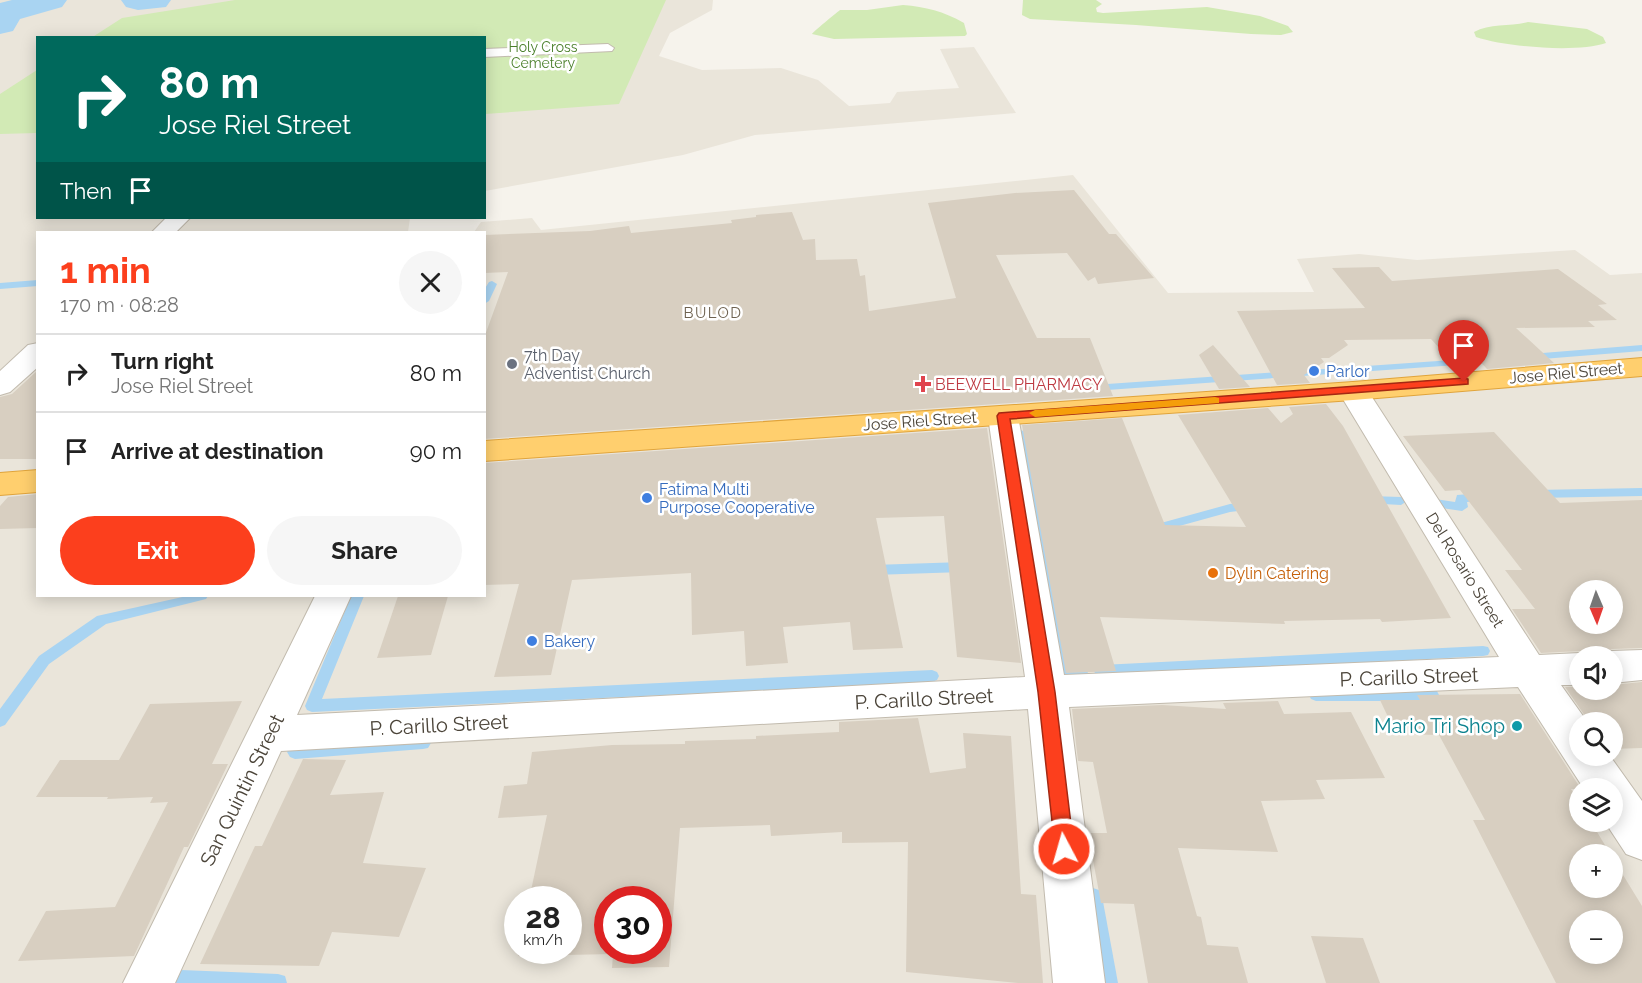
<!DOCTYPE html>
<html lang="en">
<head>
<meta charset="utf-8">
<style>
  body { margin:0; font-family:Raleway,sans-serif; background:#f6f6f6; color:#222; height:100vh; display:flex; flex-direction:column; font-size:22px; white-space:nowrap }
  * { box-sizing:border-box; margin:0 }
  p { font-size:20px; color:#767676 }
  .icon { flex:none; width:33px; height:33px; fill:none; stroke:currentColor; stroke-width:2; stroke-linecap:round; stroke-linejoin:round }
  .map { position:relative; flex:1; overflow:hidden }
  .side { position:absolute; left:36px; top:231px; width:450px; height:366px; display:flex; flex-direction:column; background:#fff; border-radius:0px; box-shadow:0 3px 15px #0003 }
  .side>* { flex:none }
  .hud { position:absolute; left:36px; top:36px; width:450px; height:183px; border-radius:0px; box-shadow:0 3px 15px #0003; background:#00695c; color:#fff; overflow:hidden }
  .needle { width:39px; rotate:178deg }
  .fabs { position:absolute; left:1569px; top:580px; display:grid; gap:12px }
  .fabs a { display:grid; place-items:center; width:54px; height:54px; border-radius:50%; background:#fff; box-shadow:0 3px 15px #0003; font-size:30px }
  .speed { position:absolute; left:504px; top:886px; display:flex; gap:12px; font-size:30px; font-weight:700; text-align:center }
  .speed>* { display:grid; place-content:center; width:78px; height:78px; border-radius:50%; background:#fff; box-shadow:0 3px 15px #0003; line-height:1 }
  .speed small { font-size:15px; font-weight:400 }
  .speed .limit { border:9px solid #d22; background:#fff; color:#111 }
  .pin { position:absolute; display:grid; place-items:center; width:51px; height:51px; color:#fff; margin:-62px -26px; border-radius:50% 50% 50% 0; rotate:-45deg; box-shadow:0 0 6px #0007 }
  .pin .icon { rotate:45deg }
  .me { position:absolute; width:66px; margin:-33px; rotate:354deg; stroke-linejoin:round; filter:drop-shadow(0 0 4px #0008) }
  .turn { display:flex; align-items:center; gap:21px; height:126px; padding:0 24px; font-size:27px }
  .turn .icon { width:78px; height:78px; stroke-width:2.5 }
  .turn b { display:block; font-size:42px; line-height:51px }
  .then { display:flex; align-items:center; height:57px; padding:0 24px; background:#0003; gap:12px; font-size:22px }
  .round { display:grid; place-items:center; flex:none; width:63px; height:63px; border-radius:32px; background:#f6f6f6 }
  .overview { display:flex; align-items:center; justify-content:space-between; height:102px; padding:0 24px }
  h1 { font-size:36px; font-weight:700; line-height:45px; color:#fc3f1d }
  .button { display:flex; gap:12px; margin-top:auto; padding:12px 24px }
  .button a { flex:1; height:69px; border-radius:36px; background:#fc3f1d; color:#fff; font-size:24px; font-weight:700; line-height:69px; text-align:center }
  .button a+a { background:#f6f6f6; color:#222 }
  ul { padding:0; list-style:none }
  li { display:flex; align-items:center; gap:18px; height:78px; padding:0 24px; border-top:2px solid #e0e0e0 }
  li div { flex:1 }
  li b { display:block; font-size:22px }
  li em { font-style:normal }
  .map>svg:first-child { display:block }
  .residential { fill:#eae5da; fill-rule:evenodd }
  .green { fill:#d2eab5 }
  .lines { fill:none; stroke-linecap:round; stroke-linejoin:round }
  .stream { fill:#a9d4f2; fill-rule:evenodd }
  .river { fill:#a9d4f2; fill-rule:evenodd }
  .building { fill:#d8cfc1; fill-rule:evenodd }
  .lane-casing { stroke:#c2bbae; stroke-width:2 }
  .street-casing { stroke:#c2bbae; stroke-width:2 }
  .highway-casing { stroke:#e0a43c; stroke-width:2 }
  .lane { fill:#fff; fill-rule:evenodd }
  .street { fill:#fff; fill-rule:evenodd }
  .highway { fill:#ffcf6e; fill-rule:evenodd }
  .route { fill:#fc3f1d; stroke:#a42913; stroke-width:1.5 }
  .slow { fill:#f59e0b }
  .worship-dot { fill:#6b7280; stroke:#fff; stroke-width:2 }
  .shop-dot { fill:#3f7fe0; stroke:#fff; stroke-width:2 }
  .health-dot { fill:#e0444e; stroke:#fff; stroke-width:2 }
  .food-dot { fill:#e8710a; stroke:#fff; stroke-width:2 }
  .culture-dot { fill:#0f9aa8; stroke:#fff; stroke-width:2 }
  .labels { text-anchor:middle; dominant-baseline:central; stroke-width:5; stroke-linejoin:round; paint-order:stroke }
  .far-park-label { font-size:14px; fill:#4a7f2a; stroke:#fff }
  .far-neighbourhood-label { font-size:15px; letter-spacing:1.5px; fill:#6e6250; stroke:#fff }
  .worship-label { font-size:16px; fill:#5b616d; stroke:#fff; text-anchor:start }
  .shop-label { font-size:16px; fill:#366cbe; stroke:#fff; text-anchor:start }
  .street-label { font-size:16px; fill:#4b4439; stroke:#fff }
  .health-label { font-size:16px; fill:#be3a42; stroke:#fff; text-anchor:start }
  .food-label { font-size:16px; fill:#c56008; stroke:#fff; text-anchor:start }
  .near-street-label { font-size:20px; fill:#4b4439; stroke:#fff }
  .near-culture-label { font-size:20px; fill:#0d838f; stroke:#fff; text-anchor:end }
</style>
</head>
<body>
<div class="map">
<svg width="1642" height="983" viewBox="0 0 1642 983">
  <rect width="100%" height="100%" fill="#f6f3ec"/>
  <path class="residential" d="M0,0H713L712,10L670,33L659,56L702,70L781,68L818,80L849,106L890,103L897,92L959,88L940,49L974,47L1016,113L755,135L683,155L485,191L484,38H38V218H410L408,232H38V596H484V232H474L481,222L532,218L541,230L1073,175L1168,293L1314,292L1297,259L1359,254L1417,260L1575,250L1610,275L1642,273V983H0ZM1580,591H1612V624H1580ZM1580,657H1612V690H1580ZM1580,723H1612V756H1580ZM1580,789H1612V822H1580ZM1580,855H1612V888H1580ZM518,900H568V951H518ZM608,900H658V951H608ZM1580,921H1612V954H1580Z"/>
  <g class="green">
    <polygon points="235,0 666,0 619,104 485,114 484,38 91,38 122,18"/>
    <polygon points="1023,0 1096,0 1102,4 1096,8 1097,12 1103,13 1207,7 1260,16 1288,26 1293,32 1281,35 1251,34 1136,25 1030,19 1022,15"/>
    <path d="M903,5C926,7 943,11 964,23L967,34L965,36L834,39L812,34C814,31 835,14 840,10H867Z"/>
    <path d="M1528,22L1587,29L1603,37L1606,43C1577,53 1505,47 1476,37L1474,32C1490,23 1511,27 1528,22Z"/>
    <polygon points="37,70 37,133 0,134 0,94"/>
  </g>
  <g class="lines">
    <g class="stream">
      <polygon points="38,280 38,286 0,289 0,283"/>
      <polygon points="492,281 497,284 489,301 484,304 484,290 489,282"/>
      <polygon points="1642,345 1642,351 1530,360 1525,357 1530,354"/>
      <polygon points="1495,357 1499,358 1499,362 1093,391 1088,388 1093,385"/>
      <path d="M1021,430L1027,433L1070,667L1086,668L1088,672L1086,676C1078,679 1067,680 1059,677L1057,673L1015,433Z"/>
      <polygon points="1642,488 1642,496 1535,498 1529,494 1535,490"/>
      <polygon points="1482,493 1488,497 1486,500 1467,502 1468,507 1462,511 1435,507 1429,503 1435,499 1455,502 1457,495"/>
      <polygon points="1369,496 1401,497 1407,501 1401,505 1365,503 1363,500"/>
      <polygon points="1250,502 1256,506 1254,509 1230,512 1154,533 1148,529 1150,526 1230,504"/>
      <polygon points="963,562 968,564 970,567 968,570 963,572 873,575 868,573 866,570 868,567 873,565"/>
      <polygon points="187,596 208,596 206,599 106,624 49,664 5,725 0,727 0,709 39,656 97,616"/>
      <polygon points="351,596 364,596 322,699 932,670 937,672 939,676 937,680 932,682 312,712 307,710 305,706"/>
      <polygon points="1483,646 1488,647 1490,651 1488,655 1483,656 1101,677 1096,675 1094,671 1096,667 1101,665"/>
      <polygon points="1316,689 1432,689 1437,691 1439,695 1437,699 1432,701 1316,701 1311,699 1309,695 1311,691"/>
      <polygon points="423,737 428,738 431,743 428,748 423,749 295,759 290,757 287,752 290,747 295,745"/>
      <polygon points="1093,888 1099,890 1102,896 1118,983 1100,983 1084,896 1087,890"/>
      <polygon points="181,970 278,974 285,976 287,983 173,983 172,979 174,972"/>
    </g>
    <g class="river">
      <polygon points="12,0 67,0 62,7 20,19 13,31 0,34 0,3"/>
      <polygon points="121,0 171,0 166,7 138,10 126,7"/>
    </g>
  </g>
  <g class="building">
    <polygon points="1074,190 1109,234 1116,234 1154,278 1098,284 1095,277 1088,281 1067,253 996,255 1037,338 1090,338 1113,396 484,439 484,338 508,272 484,273 484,235 590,231 629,226 631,233 732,223 731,220 756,217 756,215 792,212 803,240 815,239 816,260 857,259 860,276 865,275 869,311 956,298 928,203 1015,193"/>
    <polygon points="1379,267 1392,281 1558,269 1607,304 1598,305 1617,320 1588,321 1595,327 1516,328 1554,363 1487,369 1469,350 1441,350 1431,339 1344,340 1348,345 1329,358 1321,358 1324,362 1304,375 1310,383 1277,385 1237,311 1365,308 1332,268"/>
    <polygon points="1213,345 1250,387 1219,389 1199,355"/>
    <polygon points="38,370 38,459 0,459 0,397 12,394"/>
    <polygon points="1326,404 1343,426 1451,618 1382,622 1380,619 1284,621 1285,624 1100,617 1116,671 1066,673 1022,425 1122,418 1165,525 1246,527 1178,415 1268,408 1281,423 1293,414 1289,407"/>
    <polygon points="987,428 1021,663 957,657 944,516 876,518 903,648 853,650 850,622 783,627 788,663 746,666 744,631 692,635 691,573 572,580 551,675 494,677 519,584 484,585 484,463"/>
    <path d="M1494,432L1560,503L1642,500V648L1612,649L1595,657L1580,651L1541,653L1512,609H1535L1505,570H1522L1460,490L1445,491L1403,436ZM1580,591H1612V624H1580Z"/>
    <polygon points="38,494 38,528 0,529 0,506 8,497"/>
    <polygon points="398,596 448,596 431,655 377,658"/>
    <polygon points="1642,682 1642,748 1612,749 1612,723 1590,723 1565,687 1580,687 1580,690 1612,690 1612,685"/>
    <path d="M1520,694L1581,789H1571L1580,803V822H1591L1611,855H1580V888H1612V857L1642,906V983H1556L1473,820H1485L1439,735L1396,734L1380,700H1420L1417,695ZM1580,921H1612V954H1580Z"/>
    <polygon points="242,701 212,764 228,764 188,847 184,847 134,956 18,961 46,911 115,907 168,802 150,803 153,797 107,799 108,797 36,797 60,760 119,760 150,704"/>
    <polygon points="1278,701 1284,714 1351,712 1385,778 1316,780 1325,799 1261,801 1278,852 1178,848 1197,916 1201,917 1207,945 1238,947 1248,983 1148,983 1134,904 1101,903 1088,833 1107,833 1093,762 1078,761 1072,709 1162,705 1226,709 1223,703"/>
    <path d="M918,718L930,773L966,768L963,733L1011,736L1021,894L1036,895L1043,983H1018L906,972L908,842L842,843V832L771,836L770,825L680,828L669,967L612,968L613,954L518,956L519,951H568V900H529L547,815L498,818L504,786L527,784L532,752L612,745L685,744V741L756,739V736L839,732V722ZM608,900H658V951H608Z"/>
    <polygon points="303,759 346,760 330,795 384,792 363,863 426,868 399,937 332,932 319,966 200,964 255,846 262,846"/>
    <polygon points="1311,936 1363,938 1380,983 1326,983"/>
  </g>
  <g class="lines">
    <defs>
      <polygon id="lane" points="608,44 614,48 612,51 484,57 484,49"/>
      <g id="street">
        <polygon points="166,218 190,218 176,232 152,232"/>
        <polygon points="38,343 38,367 10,392 0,395 0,371 28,345"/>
        <polygon points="1353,382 1363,385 1368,391 1539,655 1580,653 1591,657 1580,657 1580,685 1561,685 1588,723 1580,723 1580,756 1610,756 1642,801 1642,860 1626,854 1605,822 1612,822 1612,789 1584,789 1518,687 1069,707 1105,983 1053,983 1028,709 281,751 175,983 123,983 315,596 351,596 297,715 1025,677 988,416 992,410 1003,407 1014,410 1018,416 1064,675 1499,657 1338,391 1343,385"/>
        <polygon points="1642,650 1642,680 1612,683 1612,657 1597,657 1612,651"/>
      </g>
      <g id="highway">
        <polygon points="1642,358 1642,376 1353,400 484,461 484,441 1353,382"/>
        <polygon points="38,470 38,492 0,495 0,473"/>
      </g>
    </defs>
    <use href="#lane" class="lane-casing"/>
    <use href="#street" class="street-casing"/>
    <use href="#highway" class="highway-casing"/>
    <use href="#lane" class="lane"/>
    <use href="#street" class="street"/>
    <use href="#highway" class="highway"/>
  </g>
  <polygon class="route" points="1464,378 1468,379 1468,384 1010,419 1055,692 1074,849 1071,855 1064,858 1057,855 1055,849 1038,692 997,416 999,413"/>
  <polygon class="slow" points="1215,397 1219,398 1219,403 1035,417 1029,413 1035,410"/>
  <circle class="worship-dot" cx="512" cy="364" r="6"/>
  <g class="shop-dot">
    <circle cx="1314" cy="371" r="6"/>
    <circle cx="647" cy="498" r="6"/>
    <circle cx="532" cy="641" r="6"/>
  </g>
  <path class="health-dot" d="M920 375h6v6h6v6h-6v6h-6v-6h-6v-6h6z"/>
  <circle class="food-dot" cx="1213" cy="573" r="6"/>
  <circle class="culture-dot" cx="1517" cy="726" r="6"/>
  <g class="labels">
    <g class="far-park-label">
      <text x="543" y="47">Holy Cross<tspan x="543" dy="16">Cemetery</tspan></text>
    </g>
    <g class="far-neighbourhood-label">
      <text x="713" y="313">BULOD</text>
    </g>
    <g class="worship-label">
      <text x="524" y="355">7th Day<tspan x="524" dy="18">Adventist Church</tspan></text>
    </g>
    <g class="shop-label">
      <text x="1326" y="371">Parlor</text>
      <text x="659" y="489">Fatima Multi<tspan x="659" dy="18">Purpose Cooperative</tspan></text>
      <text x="544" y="641">Bakery</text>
    </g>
    <g class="street-label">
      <text transform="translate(1566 373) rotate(-5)">Jose Riel Street</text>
      <text transform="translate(920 421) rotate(-4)">Jose Riel Street</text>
      <text transform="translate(1465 570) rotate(58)">Del Rosario Street</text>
    </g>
    <g class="health-label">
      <text x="935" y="384">BEEWELL PHARMACY</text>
    </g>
    <g class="food-label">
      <text x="1225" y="573">Dylin Catering</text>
    </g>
    <g class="near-street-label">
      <text transform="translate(1409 677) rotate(-2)">P. Carillo Street</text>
      <text transform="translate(924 699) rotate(-3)">P. Carillo Street</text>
      <text transform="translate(439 725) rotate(-3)">P. Carillo Street</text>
      <text transform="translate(242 790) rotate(-64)">San Quintin Street</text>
    </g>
    <g class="near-culture-label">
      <text x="1505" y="726">Mario Tri Shop</text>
    </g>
  </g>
</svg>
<div class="fabs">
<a><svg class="needle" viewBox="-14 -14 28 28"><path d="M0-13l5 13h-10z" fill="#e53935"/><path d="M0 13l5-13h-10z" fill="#767676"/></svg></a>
<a><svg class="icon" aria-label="sound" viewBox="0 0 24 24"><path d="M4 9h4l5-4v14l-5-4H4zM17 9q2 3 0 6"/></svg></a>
<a><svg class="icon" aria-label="search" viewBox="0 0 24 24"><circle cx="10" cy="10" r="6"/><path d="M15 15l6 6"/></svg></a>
<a><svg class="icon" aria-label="layers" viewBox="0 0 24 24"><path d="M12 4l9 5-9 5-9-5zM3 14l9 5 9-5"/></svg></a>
<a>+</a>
<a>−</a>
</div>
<div class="speed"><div>28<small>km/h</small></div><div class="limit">30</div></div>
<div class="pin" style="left:1464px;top:382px;background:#d93025"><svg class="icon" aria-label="arrive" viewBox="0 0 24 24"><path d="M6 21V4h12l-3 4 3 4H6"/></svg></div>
<svg class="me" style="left:1064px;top:849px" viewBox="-20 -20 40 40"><circle r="17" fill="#fc3f1d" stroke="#fff" stroke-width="3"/><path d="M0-11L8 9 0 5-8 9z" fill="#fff"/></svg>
<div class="hud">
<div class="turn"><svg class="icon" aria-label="right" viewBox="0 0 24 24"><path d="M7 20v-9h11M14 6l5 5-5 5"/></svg><div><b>80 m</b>Jose Riel Street</div></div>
<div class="then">Then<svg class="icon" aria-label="arrive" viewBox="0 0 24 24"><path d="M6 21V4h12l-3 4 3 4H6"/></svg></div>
</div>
<section class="side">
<div class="overview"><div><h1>1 min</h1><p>170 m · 08:28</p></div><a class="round"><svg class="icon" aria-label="close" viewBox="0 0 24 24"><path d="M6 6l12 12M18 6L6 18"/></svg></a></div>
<ul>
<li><svg class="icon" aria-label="right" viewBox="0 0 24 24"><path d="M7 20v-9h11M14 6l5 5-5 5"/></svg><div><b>Turn right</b><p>Jose Riel Street</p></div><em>80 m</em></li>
<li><svg class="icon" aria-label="arrive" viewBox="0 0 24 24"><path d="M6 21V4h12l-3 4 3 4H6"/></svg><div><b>Arrive at destination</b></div><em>90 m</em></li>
</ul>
<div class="button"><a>Exit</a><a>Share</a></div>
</section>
</div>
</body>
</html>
